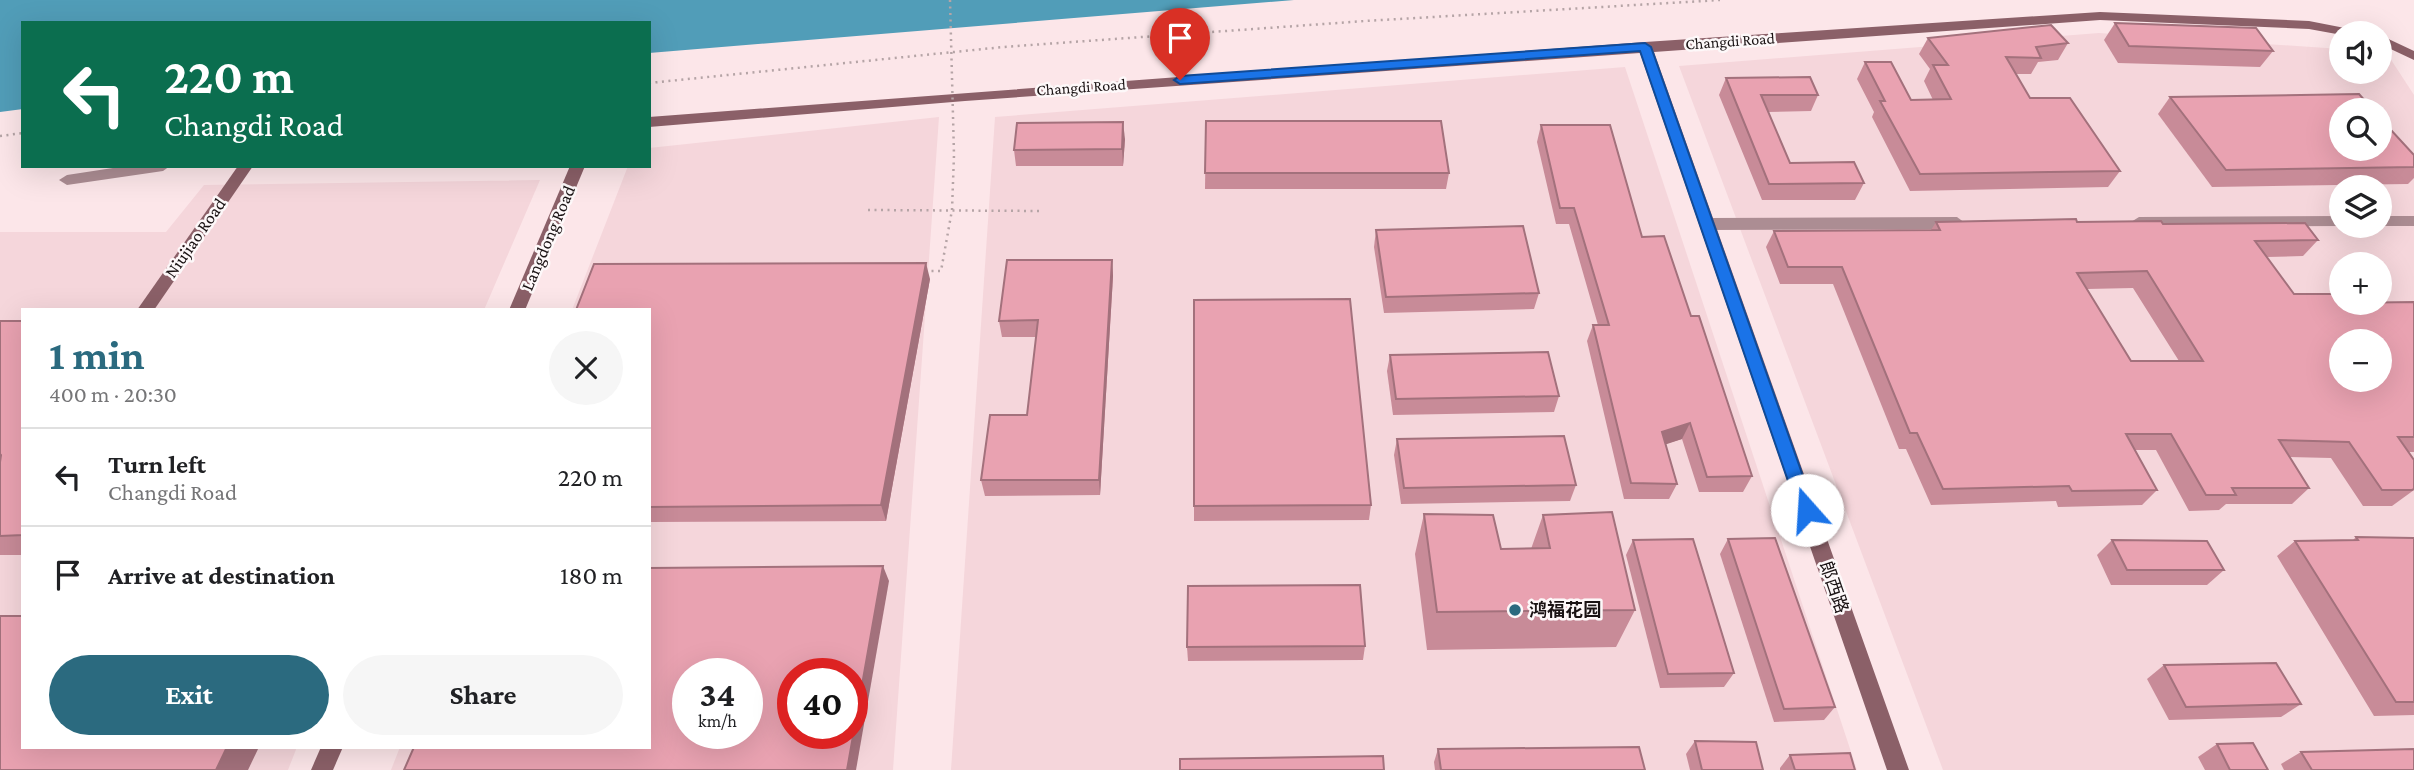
<!DOCTYPE html>
<html lang="en">
<head>
<meta charset="utf-8">
<style>
  body { margin:0; font-family:"Crimson Pro","Noto Sans SC",serif; background:#f6f6f6; color:#202124; height:100vh; display:flex; flex-direction:column; font-size:26px; white-space:nowrap }
  * { box-sizing:border-box; margin:0 }
  p { font-size:23px; color:#757577 }
  .icon { flex:none; width:38px; height:38px; fill:none; stroke:currentColor; stroke-width:2; stroke-linecap:round; stroke-linejoin:round }
  .map { position:relative; flex:1; overflow:hidden }
  .side { position:absolute; left:21px; top:308px; width:630px; height:441px; display:flex; flex-direction:column; background:#fff; border-radius:0px; box-shadow:0 7px 28px #0002 }
  .side>* { flex:none }
  .guide { position:absolute; left:21px; top:21px; width:630px; height:147px; border-radius:0px; box-shadow:0 7px 28px #0002; background:#0b6e4f; color:#fff; overflow:hidden }
  .tools { position:absolute; left:2329px; top:21px; display:grid; gap:14px }
  .tools a { display:grid; place-items:center; width:63px; height:63px; border-radius:50%; background:#fff; box-shadow:0 7px 28px #0002; font-size:35px }
  .speed { position:absolute; left:672px; top:658px; display:flex; gap:14px; font-size:35px; font-weight:700; text-align:center }
  .speed>* { display:grid; place-content:center; width:91px; height:91px; border-radius:50%; background:#fff; box-shadow:0 7px 28px #0002; line-height:1 }
  .speed small { font-size:18px; font-weight:400 }
  .speed .limit { border:10px solid #d22; background:#fff; color:#111 }
  .pin { position:absolute; display:grid; place-items:center; width:60px; height:60px; color:#fff; margin:-72px -30px; border-radius:50% 50% 50% 0; rotate:-45deg; box-shadow:0 0 7px #0007 }
  .pin .icon { rotate:45deg }
  .me { position:absolute; width:77px; margin:-38px; rotate:341deg; stroke-linejoin:round; filter:drop-shadow(0 0 5px #0008) }
  .turn { display:flex; align-items:center; gap:24px; height:147px; padding:0 28px; font-size:32px }
  .turn .icon { width:91px; height:91px; stroke-width:2.5 }
  .turn b { display:block; font-size:49px; line-height:60px }
  .round { display:grid; place-items:center; flex:none; width:74px; height:74px; border-radius:37px; background:#f6f6f6 }
  .overview { display:flex; align-items:center; justify-content:space-between; height:119px; padding:0 28px }
  h1 { font-size:42px; font-weight:700; line-height:52px; color:#2b6a7f }
  .button { display:flex; gap:14px; margin-top:auto; padding:14px 28px }
  .button a { flex:1; height:80px; border-radius:42px; background:#2b6a7f; color:#fff; font-size:28px; font-weight:700; line-height:80px; text-align:center }
  .button a+a { background:#f6f6f6; color:#202124 }
  ul { padding:0; list-style:none }
  li { display:flex; align-items:center; gap:21px; height:98px; padding:0 28px; border-top:2px solid #e0e0e0 }
  li div { flex:1 }
  li b { display:block; font-size:26px }
  li em { font-style:normal }
  .map>svg:first-child { display:block }
  .built { fill:#f5d6db; fill-rule:evenodd }
  .water { fill:#519db8 }
  .lines { fill:none; stroke-linecap:round; stroke-linejoin:round }
  .path { stroke:#b5a4a6; stroke-width:2.5; stroke-dasharray:2 4.5; stroke-linecap:butt }
  .street { fill:#ac8d93; fill-rule:evenodd }
  .secondary { fill:#8b6068; fill-rule:evenodd }
  .path-bridge { stroke:#b5a4a6; stroke-width:2.5; stroke-dasharray:2 4.5; stroke-linecap:butt }
  .wall { fill:#c88b98; fill-rule:evenodd }
  .shaded-wall { fill:#a3717c }
  .building { fill:#e9a2b1; stroke:#a3717c; stroke-width:2; fill-rule:evenodd }
  .route { fill:#1a73e8; stroke:#114b97; stroke-width:2 }
  .poi-dot { fill:#2b6a7f; stroke:#fdf8f9; stroke-width:2.5 }
  .labels { text-anchor:middle; dominant-baseline:central; stroke-width:5; stroke-linejoin:round; paint-order:stroke }
  .far-street-label { font-size:16px; fill:#1a1314; stroke:#fdf8f9 }
  .street-label { font-size:18px; fill:#1a1314; stroke:#fdf8f9 }
  .poi-label { font-size:18px; font-weight:bold; fill:#1a1314; stroke:#fdf8f9; text-anchor:start }
</style>
</head>
<body>
<div class="map">
<svg width="2414" height="770" viewBox="0 0 2414 770">
  <rect width="100%" height="100%" fill="#fce6e9"/>
  <g class="built">
    <path d="M2099,33L2341,49L2342,72H2380V51L2386,52L2414,95V770H1943L1679,66ZM2342,110H2380V149H2342ZM2342,187H2380V226H2342ZM2342,264H2380V303H2342ZM2342,341H2380V380H2342Z"/>
    <polygon points="1625,67 1857,770 951,770 995,117"/>
    <path d="M939,117L893,770H391L400,747H649V310H572L628,166H649V148ZM688,674H747V733H688ZM793,674H852V733H793Z"/>
    <polygon points="540,180 484,310 23,310 23,747 297,747 288,770 0,770 0,232 166,232 204,185"/>
  </g>
  <polygon class="water" points="0,0 1294,0 649,53 649,23 23,23 23,109 0,112"/>
  <g class="lines">
    <g class="path">
      <polyline points="649,83 1003,47 1365,21 1720,0"/>
      <polyline points="0,136 23,133"/>
      <polyline points="868,210 1043,211"/>
    </g>
    <g class="street">
      <polygon points="126,166 170,166 163,171 67,185 59,180 67,175"/>
      <polygon points="2342,216 2342,226 2345,226 2342,226 2139,227 2131,222 2139,217"/>
      <polygon points="2380,216 2414,216 2414,226 2377,226 2380,226"/>
      <polygon points="1957,217 1965,223 1957,229 1707,230 1699,224 1707,218"/>
    </g>
    <g class="secondary">
      <polygon points="2100,12 2309,21 2355,30 2357,33 2342,33 2342,35 2309,29 2100,20 1654,52 1909,770 1887,770 1640,53 965,101 649,127 649,117 1645,42"/>
      <polygon points="2380,35 2414,51 2414,60 2380,44"/>
      <polygon points="238,166 253,166 154,310 137,310"/>
      <polygon points="570,166 585,166 525,310 509,310"/>
      <polygon points="321,747 343,747 333,770 311,770"/>
    </g>
    <polyline class="path-bridge" points="925,271 941,271 952,210 954,155 950,0"/>
  </g>
  <g class="wall">
    <polygon points="2115,23 2273,51 2260,67 2118,63 2104,40"/>
    <polygon points="1928,38 2068,43 2058,60 2038,62 2031,74 2016,74 2030,98 2120,171 2108,187 1910,191 1872,117 1874,112 1857,79 1865,62 1911,100 1933,100 1924,81 1930,69 1919,54"/>
    <polygon points="1726,78 1818,95 1811,111 1768,112 1790,163 1864,183 1855,200 1762,200 1719,95"/>
    <polygon points="2170,97 2414,155 2414,178 2408,184 2212,187 2158,114"/>
    <polygon points="1206,121 1449,173 1446,189 1205,189"/>
    <polygon points="1541,125 1642,237 1691,316 1752,476 1743,492 1699,492 1682,439 1665,444 1677,484 1669,499 1624,499 1587,341 1593,325 1598,325 1569,224 1556,224 1537,142"/>
    <polygon points="1125,139 1123,166 1016,166 1014,150"/>
    <path d="M1936,222H2077L2163,224L2318,240L2303,256L2267,257L2294,294L2342,303L2414,302V452H2408L2414,490L2392,506H2363L2331,458L2289,457L2309,488L2292,504H2226L2219,510L2189,511L2156,450H2135L2157,490L2142,505L2058,507L2056,501L1931,505L1906,449H1899L1833,284H1780L1766,247L1774,231L1931,230ZM2133,288L2179,361H2131L2087,289Z"/>
    <polygon points="1376,230 1539,293 1534,309 1384,313 1374,247"/>
    <polygon points="1112,260 1113,276 1100,495 985,496 981,480 1027,415 1036,337 1002,337 999,321"/>
    <polygon points="930,279 886,521 649,522 649,310"/>
    <polygon points="1194,300 1371,505 1369,520 1194,521"/>
    <rect x="0" y="321" width="23" height="234"/>
    <polygon points="1390,355 1559,396 1554,412 1393,415 1387,371"/>
    <polygon points="1397,439 1576,485 1570,501 1401,504 1394,455"/>
    <polygon points="1424,514 1501,549 1531,549 1543,515 1635,610 1616,647 1427,650 1415,554"/>
    <polygon points="2356,537 2414,538 2414,715 2374,716 2277,556 2295,541 2353,540"/>
    <polygon points="1728,539 1835,707 1824,720 1774,722 1720,554"/>
    <polygon points="1633,540 1734,673 1724,687 1660,688 1626,555"/>
    <polygon points="2112,540 2224,570 2207,585 2111,585 2097,555"/>
    <polygon points="1365,646 1363,660 1188,661 1187,647"/>
    <polygon points="2164,665 2301,704 2281,717 2169,720 2147,679"/>
    <polygon points="1695,741 1763,770 1690,770 1686,754"/>
    <polygon points="2217,744 2268,770 2205,770 2198,757"/>
    <polygon points="1438,749 1645,770 1435,770 1434,762"/>
    <polygon points="2301,752 2414,770 2284,770 2281,764"/>
    <polygon points="1790,755 1855,770 1780,770 1780,768"/>
  </g>
  <g class="shaded-wall">
    <polygon points="1123,122 1125,139 1123,166 1122,149"/>
    <polygon points="1112,260 1113,276 1100,495 1099,480"/>
    <polygon points="926,263 930,279 886,521 881,505"/>
    <polygon points="1690,423 1682,439 1655,448 1662,432"/>
    <polygon points="883,566 889,581 856,770 847,770"/>
    <polygon points="227,747 259,747 248,770 216,770"/>
  </g>
  <g class="building">
    <polygon points="2115,23 2256,28 2273,51 2129,46"/>
    <polygon points="2051,25 2068,43 2036,47 2041,58 2006,57 2030,98 2070,98 2120,171 1920,174 1880,101 1885,101 1865,62 1891,62 1911,100 1951,99 1933,65 1948,65 1928,38"/>
    <polygon points="1810,77 1818,95 1761,95 1790,163 1854,162 1864,183 1769,184 1726,78"/>
    <polygon points="2359,94 2373,110 2342,110 2342,149 2380,149 2380,118 2414,155 2414,167 2226,170 2170,97"/>
    <polygon points="1206,121 1441,121 1449,173 1205,173"/>
    <polygon points="1123,122 1122,149 1014,150 1017,123"/>
    <polygon points="1541,125 1610,125 1642,237 1664,236 1691,316 1699,316 1752,476 1707,477 1690,423 1662,432 1677,484 1631,483 1593,325 1609,325 1574,208 1560,208"/>
    <path d="M2076,219L2077,222L2161,221L2163,224L2305,223L2318,240L2255,241L2294,294H2342V303L2414,302V437H2398L2414,460V489L2412,490H2382L2349,442L2279,440L2309,488H2232L2236,495H2206L2171,434H2126L2157,490L2072,491L2069,486L1943,489L1917,433H1910L1842,267H1788L1774,231L1940,230L1936,222ZM2147,271L2203,361H2131L2077,273ZM2342,341H2380V380H2342Z"/>
    <polygon points="1523,226 1539,293 1386,297 1376,230"/>
    <polygon points="1007,260 1112,260 1099,480 981,480 990,415 1027,415 1038,320 999,321"/>
    <polygon points="926,263 881,505 649,507 649,310 576,310 594,264"/>
    <polygon points="1350,299 1371,505 1194,506 1194,300"/>
    <polygon points="0,321 23,321 23,535 0,536 0,462 1,455 0,454"/>
    <polygon points="1548,352 1559,396 1396,399 1390,355"/>
    <polygon points="1564,436 1576,485 1404,488 1397,439"/>
    <polygon points="1612,512 1635,610 1437,612 1424,514 1493,515 1501,549 1550,548 1543,515"/>
    <polygon points="2356,537 2414,538 2414,702 2396,702 2295,541 2358,540"/>
    <polygon points="1775,538 1835,707 1784,709 1728,539"/>
    <polygon points="1693,539 1734,673 1668,674 1633,540"/>
    <polygon points="2112,540 2207,541 2224,570 2127,570"/>
    <path d="M883,566L847,770H404L414,747H649V568ZM688,674H747V733H688ZM793,674H852V733H793Z"/>
    <polygon points="1360,585 1365,646 1187,647 1188,586"/>
    <polygon points="0,616 23,616 23,747 227,747 216,770 0,770"/>
    <polygon points="2276,663 2301,704 2186,707 2164,665"/>
    <polygon points="1695,741 1756,742 1763,770 1702,770"/>
    <polygon points="2253,743 2268,770 2230,770 2217,744"/>
    <polygon points="1639,747 1645,770 1441,770 1438,749"/>
    <polygon points="2414,749 2414,770 2312,770 2301,752"/>
    <polygon points="1850,753 1855,770 1795,770 1790,755"/>
    <polygon points="1383,756 1384,770 1180,770 1180,759"/>
  </g>
  <polygon class="route" points="1645,43 1651,47 1815,510 1813,515 1807,517 1801,515 1798,510 1640,51 1180,84 1174,80 1180,76"/>
  <circle class="poi-dot" cx="1515" cy="610" r="7"/>
  <g class="labels">
    <g class="far-street-label">
      <text transform="translate(1730 41) rotate(-4)">Changdi Road</text>
      <text transform="translate(1081 87) rotate(-4)">Changdi Road</text>
    </g>
    <g class="street-label">
      <text transform="translate(195 238) rotate(-55)">Niujiao Road</text>
      <text transform="translate(548 238) rotate(-67)">Langdong Road</text>
      <text transform="translate(1834 587) rotate(71)">郎西路</text>
    </g>
    <g class="poi-label">
      <text x="1529" y="610">鸿福花园</text>
    </g>
  </g>
</svg>
<div class="tools">
<a><svg class="icon" aria-label="sound" viewBox="0 0 24 24"><path d="M4 9h4l5-4v14l-5-4H4zM17 9q2 3 0 6"/></svg></a>
<a><svg class="icon" aria-label="search" viewBox="0 0 24 24"><circle cx="10" cy="10" r="6"/><path d="M15 15l6 6"/></svg></a>
<a><svg class="icon" aria-label="layers" viewBox="0 0 24 24"><path d="M12 4l9 5-9 5-9-5zM3 14l9 5 9-5"/></svg></a>
<a>+</a>
<a>−</a>
</div>
<div class="speed"><div>34<small>km/h</small></div><div class="limit">40</div></div>
<div class="pin" style="left:1180px;top:80px;background:#d93025"><svg class="icon" aria-label="arrive" viewBox="0 0 24 24"><path d="M6 21V4h12l-3 4 3 4H6"/></svg></div>
<svg class="me" style="left:1807px;top:510px" viewBox="-20 -20 40 40"><circle r="19" fill="#fff"/><path d="M0-13L10 11 0 6-10 11z" fill="#1a73e8"/></svg>
<div class="guide">
<div class="turn"><svg class="icon" aria-label="left" viewBox="0 0 24 24"><path d="M17 20v-9H6M10 6l-5 5 5 5"/></svg><div><b>220 m</b>Changdi Road</div></div>
</div>
<section class="side">
<div class="overview"><div><h1>1 min</h1><p>400 m · 20:30</p></div><a class="round"><svg class="icon" aria-label="close" viewBox="0 0 24 24"><path d="M6 6l12 12M18 6L6 18"/></svg></a></div>
<ul>
<li><svg class="icon" aria-label="left" viewBox="0 0 24 24"><path d="M17 20v-9H6M10 6l-5 5 5 5"/></svg><div><b>Turn left</b><p>Changdi Road</p></div><em>220 m</em></li>
<li><svg class="icon" aria-label="arrive" viewBox="0 0 24 24"><path d="M6 21V4h12l-3 4 3 4H6"/></svg><div><b>Arrive at destination</b></div><em>180 m</em></li>
</ul>
<div class="button"><a>Exit</a><a>Share</a></div>
</section>
</div>
</body>
</html>
